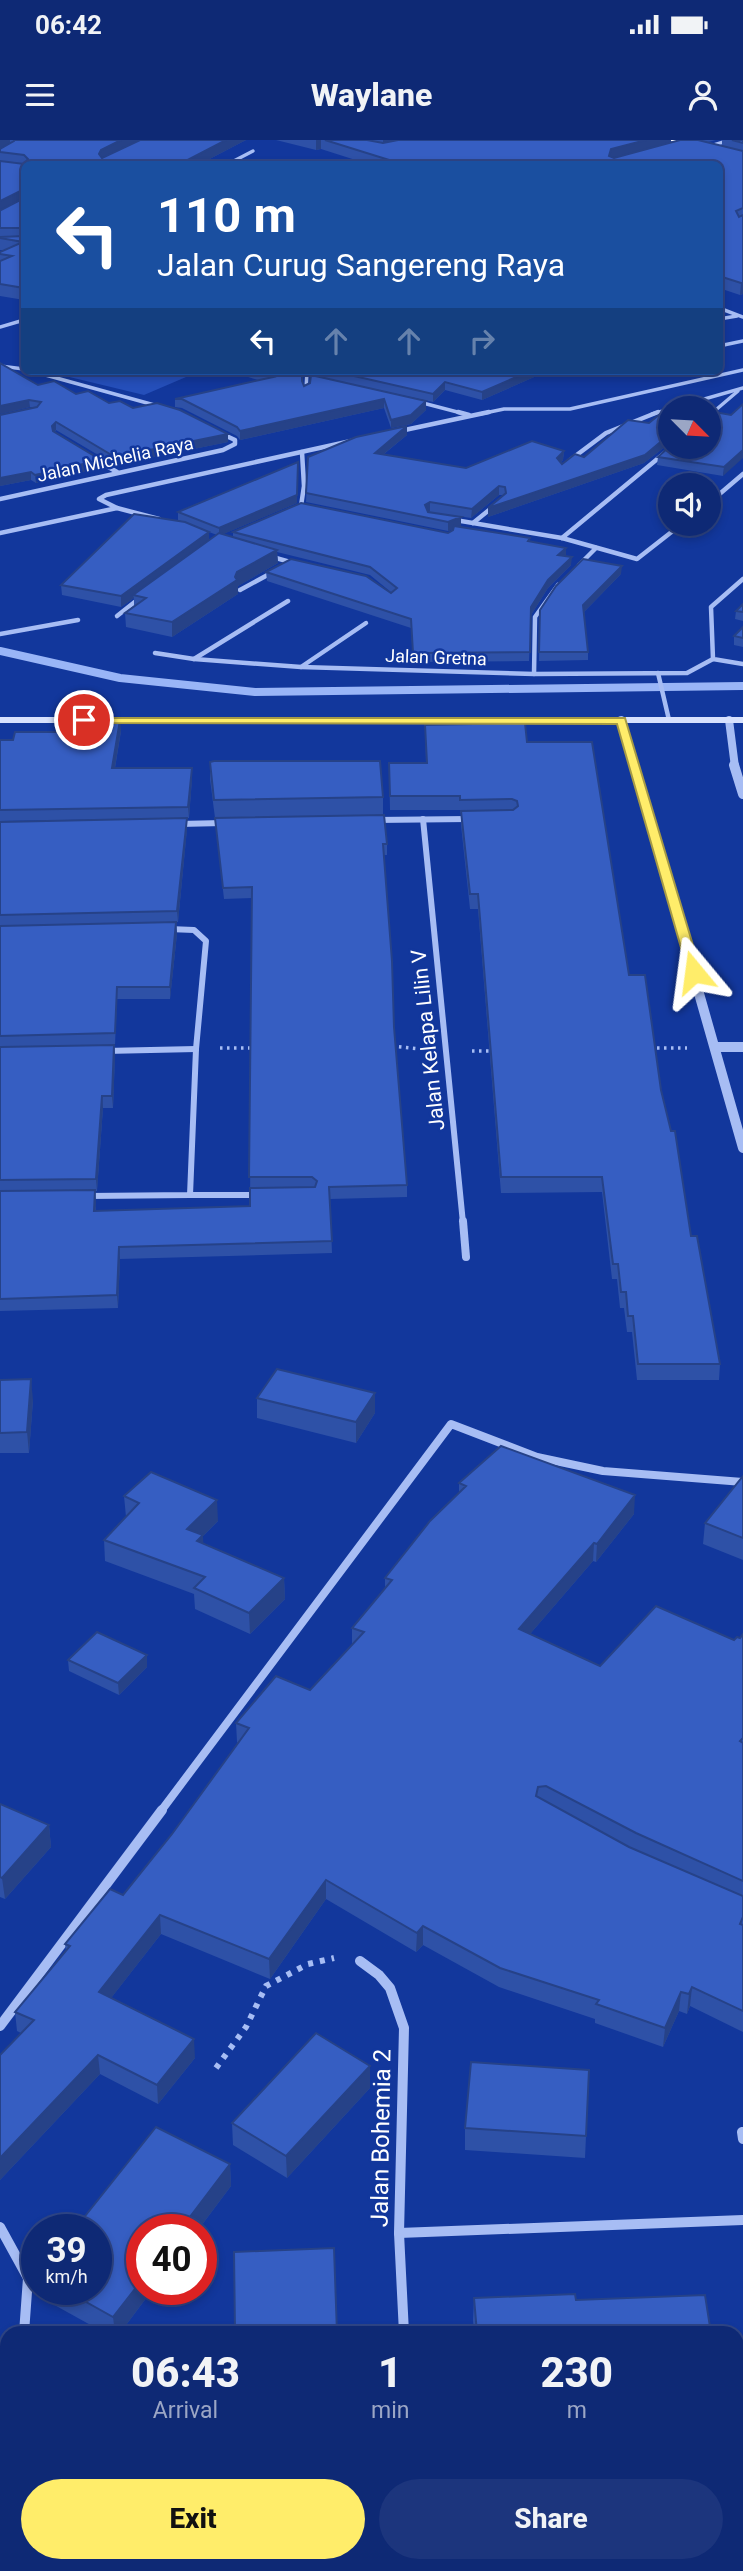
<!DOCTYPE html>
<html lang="en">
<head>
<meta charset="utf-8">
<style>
  body { margin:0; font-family:Roboto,sans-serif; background:#1c357d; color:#f1f3f6; height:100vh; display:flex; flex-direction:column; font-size:26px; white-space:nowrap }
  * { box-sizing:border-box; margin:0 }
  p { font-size:23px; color:#9ba6c5 }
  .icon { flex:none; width:38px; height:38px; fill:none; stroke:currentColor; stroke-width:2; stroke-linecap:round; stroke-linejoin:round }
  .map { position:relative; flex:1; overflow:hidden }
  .panel { position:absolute; left:0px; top:2186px; width:744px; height:247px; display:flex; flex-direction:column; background:#0e2975; border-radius:21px 21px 0 0; box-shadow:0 4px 10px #0003,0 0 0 2px #2e4587 }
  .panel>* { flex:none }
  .banner { position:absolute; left:21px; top:21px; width:702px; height:214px; border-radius:10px; box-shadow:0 4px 10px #0003,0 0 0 2px #2e4587; background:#1a4fa0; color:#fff; overflow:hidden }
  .needle { width:46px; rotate:114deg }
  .tools { position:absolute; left:658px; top:256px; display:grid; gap:14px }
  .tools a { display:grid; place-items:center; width:63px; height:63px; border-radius:50%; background:#0e2975; box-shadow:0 4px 10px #0003,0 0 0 2px #2e4587; font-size:35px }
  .speed { position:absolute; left:21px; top:2074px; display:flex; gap:14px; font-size:35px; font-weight:700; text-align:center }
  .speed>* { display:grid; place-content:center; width:91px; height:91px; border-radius:50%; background:#0e2975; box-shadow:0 4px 10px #0003,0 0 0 2px #2e4587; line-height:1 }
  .speed small { font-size:18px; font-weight:400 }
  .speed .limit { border:10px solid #d22; background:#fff; color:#111 }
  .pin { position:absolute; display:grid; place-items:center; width:60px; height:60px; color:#fff; margin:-30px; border:4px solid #fff; border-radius:50%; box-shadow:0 2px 7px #0007 }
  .me { position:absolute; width:77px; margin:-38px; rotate:344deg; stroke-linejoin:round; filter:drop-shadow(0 0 5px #0008) }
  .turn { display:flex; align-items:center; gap:24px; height:147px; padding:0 21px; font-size:32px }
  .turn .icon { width:91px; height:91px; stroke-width:2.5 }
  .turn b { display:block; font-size:49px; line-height:60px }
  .lanes { display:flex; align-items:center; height:66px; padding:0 21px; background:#0003; justify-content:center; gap:35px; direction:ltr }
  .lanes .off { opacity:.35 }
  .eta { display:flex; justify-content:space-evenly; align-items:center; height:119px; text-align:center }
  .eta b { font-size:42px; font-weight:800; line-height:49px }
  .primary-button { display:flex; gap:14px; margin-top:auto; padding:14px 21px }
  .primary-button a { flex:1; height:80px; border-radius:42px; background:#ffed6a; color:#111; font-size:28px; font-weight:800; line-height:80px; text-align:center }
  .primary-button a+a { background:#1c357d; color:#f1f3f6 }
  .status { display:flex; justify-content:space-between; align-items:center; height:49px; padding:0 35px; background:#0e2975; direction:ltr }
  .status svg { height:19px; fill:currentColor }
  header { display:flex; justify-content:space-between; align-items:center; height:91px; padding:0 21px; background:#0e2975; font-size:32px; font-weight:800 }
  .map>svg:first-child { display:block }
  .green { fill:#254fba }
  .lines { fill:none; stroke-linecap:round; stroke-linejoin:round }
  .stream { stroke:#99b5f7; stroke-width:8 }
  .path-far1 { stroke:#a7bdf4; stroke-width:3.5; stroke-dasharray:2.5 4.5; stroke-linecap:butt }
  .path { stroke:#a7bdf4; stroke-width:6; stroke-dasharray:5 7; stroke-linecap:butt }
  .minor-far4 { stroke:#a7bdf4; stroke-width:3.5 }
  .minor-far3 { stroke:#a7bdf4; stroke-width:4.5 }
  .minor-far2 { stroke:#a7bdf4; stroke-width:6 }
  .minor-far1 { stroke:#a7bdf4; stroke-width:8 }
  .minor { stroke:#a7bdf4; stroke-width:10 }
  .tertiary-far1 { stroke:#a7bdf4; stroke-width:8 }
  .tertiary { stroke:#a7bdf4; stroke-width:10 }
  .secondary { fill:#d7e1fd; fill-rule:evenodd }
  .primary { fill:#f4f6ff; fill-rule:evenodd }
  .wall { fill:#2e51a7; fill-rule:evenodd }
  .shaded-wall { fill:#264288 }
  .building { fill:#365ec2; stroke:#264288; stroke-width:2 }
  .route { fill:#ffed6a; stroke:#a69a45; stroke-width:2 }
  .labels { text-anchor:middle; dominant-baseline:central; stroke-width:5; stroke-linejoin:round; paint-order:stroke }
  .far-street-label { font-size:18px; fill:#fff; stroke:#12379c }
  .street-label { font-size:21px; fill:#fff; stroke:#12379c }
  .near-street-label { font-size:24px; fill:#fff; stroke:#12379c }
</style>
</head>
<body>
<div class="status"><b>06:42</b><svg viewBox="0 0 49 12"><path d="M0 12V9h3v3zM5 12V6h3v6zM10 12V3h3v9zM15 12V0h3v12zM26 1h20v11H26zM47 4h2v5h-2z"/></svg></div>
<header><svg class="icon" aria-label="menu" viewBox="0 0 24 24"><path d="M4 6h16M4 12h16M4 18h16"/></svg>Waylane<svg class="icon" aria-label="person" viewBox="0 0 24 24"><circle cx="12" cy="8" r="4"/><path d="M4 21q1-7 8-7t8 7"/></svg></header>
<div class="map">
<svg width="743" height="2431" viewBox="0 0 743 2431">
  <rect width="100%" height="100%" fill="#12379c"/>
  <polygon class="green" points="63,231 200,231 144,255 57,234"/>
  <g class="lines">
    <polyline class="stream" points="0,511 120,538 255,552 743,546"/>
    <g class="path-far1">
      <polyline points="392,906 421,909"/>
      <polyline points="220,908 253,908"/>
      <polyline points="650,908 687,908"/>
      <polyline points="472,911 495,911"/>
    </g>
    <polyline class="path" points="216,1928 246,1887 266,1846 308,1824 334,1818"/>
    <g class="minor-far4">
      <polyline points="707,7 730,0"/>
      <polyline points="228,24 253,11"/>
      <polyline points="719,168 743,177"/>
      <polyline points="719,179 737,176"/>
      <polyline points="0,187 24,180"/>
      <polyline points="719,206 743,201"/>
      <polyline points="0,226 24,229"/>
      <polyline points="31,231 158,266"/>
      <polyline points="596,233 606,231"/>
      <polyline points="306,250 307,231"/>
      <polyline points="419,262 465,274"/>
      <polyline points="673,268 743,248"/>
      <polyline points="480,274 504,269 570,269 743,230"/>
      <polyline points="652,274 670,269"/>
      <polyline points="711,274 738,251"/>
    </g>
    <g class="minor-far3">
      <polyline points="458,272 469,275"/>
      <polyline points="709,276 713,272"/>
      <polyline points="400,291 489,272"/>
      <polyline points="93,318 117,332"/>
      <polyline points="570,320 606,293 658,272"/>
      <polyline points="0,359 223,310 235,304 235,300 220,293"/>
      <polyline points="709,363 743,334"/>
      <polyline points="117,368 159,379"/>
      <polyline points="297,368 301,366 304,346 302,312"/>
      <polyline points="455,380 562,398 637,419 683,383"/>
      <polyline points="473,383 494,366"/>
      <polyline points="0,393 117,368 99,359 106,355 351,301"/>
      <polyline points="562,398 673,306"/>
      <polyline points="269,416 290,422 285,425"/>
      <polyline points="579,425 596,408"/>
      <polyline points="743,439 711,467 713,519 743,524"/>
      <polyline points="240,450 275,431"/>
      <polyline points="117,476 141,457"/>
      <polyline points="0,494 78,480"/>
      <polyline points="155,513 194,519 301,527 534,534 687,533 713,519"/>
      <polyline points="194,519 288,461"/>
      <polyline points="301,527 366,483"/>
      <polyline points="658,533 669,580"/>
      <polyline points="534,534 535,477 558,445"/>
    </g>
    <g class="minor-far2">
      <polyline points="423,679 463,1083"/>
      <polyline points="375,680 468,679"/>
      <polyline points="179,684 223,683"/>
      <polyline points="105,911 196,909"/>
      <polyline points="190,1055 256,1055"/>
      <polyline points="88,1056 190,1055 196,909 206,801 194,790 169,789"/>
    </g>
    <g class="minor-far1">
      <polyline points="463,1081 466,1117"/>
      <polyline points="161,1671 451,1284 537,1317 603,1331 743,1342"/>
    </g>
    <g class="minor">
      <polyline points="360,1821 379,1835 390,1848 404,1888 399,2093 404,2193"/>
      <polyline points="0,1886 162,1670"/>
      <polyline points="742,1992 743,1999"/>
      <polyline points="0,2087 28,2138 24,2193"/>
      <polyline points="399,2093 743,2080"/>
      <polyline points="0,2285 7,2263"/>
      <polyline points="55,2426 55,2431"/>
      <polyline points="413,2426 413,2431"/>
    </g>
    <g class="tertiary-far1">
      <polyline points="621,580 634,627"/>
      <polyline points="729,580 735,627"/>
    </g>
    <g class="tertiary">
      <polyline points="634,625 743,1008"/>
      <polyline points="734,625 743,654"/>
      <polyline points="716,907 743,907"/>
    </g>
    <rect class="secondary" x="0" y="577" width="743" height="6"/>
    <polygon class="primary" points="666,0 680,0 743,15 743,19"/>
  </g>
  <g class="wall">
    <polygon points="0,0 246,0 200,24 24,24 24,160 0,156 0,112 4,110 0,110"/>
    <polygon points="276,0 671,0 671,3 680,0 716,0 708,2 722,6 722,0 743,0 743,154 740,155 719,148 719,24 368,24 321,9 316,10"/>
    <polygon points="242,231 303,231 302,242 304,246 310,243 426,270 411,284 391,288 384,268 240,300 237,296 182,268 175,267 175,259 258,240 242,235"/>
    <polygon points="310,231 541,231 541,234 482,260 445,250 433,262 311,235"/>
    <polygon points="38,245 76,254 109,263 133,268 228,294 228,302 115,325 56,290 55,292 101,328 36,343 31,340 0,346 0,275 34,268 30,267 0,274"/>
    <path d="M670,268V303L644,323L488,377L503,355H499L471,378L429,372L461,386L459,387L530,398V401L566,416L571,425L548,448L531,475L529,521L413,522L411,488L267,441L266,432L392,453L370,435L277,412L278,423L238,446V454L172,497L126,487L125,473L134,466V458L121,467L62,455L61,445L181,381L178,380V372L297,363L223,394L233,397V392L448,393L453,390V389L448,391L306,362L308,317L407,286V295L384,314L466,328L564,311L563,320L560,323L562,324L584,317L649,283ZM209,392L217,395L209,400Z"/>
    <polygon points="731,275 723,336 657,325 658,317"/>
    <polygon points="621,434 584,472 588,512 588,520 539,521 540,470"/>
    <polygon points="743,464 743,481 735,479 736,471"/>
    <polygon points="743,487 743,507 734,505 734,496"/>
    <polygon points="425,585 527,602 629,835 661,950 691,1096 720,1224 719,1240 637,1240 632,1192 627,1192 624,1168 620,1168 617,1139 612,1139 602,1052 501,1053 478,769 470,769 461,685 461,673 460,673 460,670 390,670 389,623 426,623"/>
    <polygon points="121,591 115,628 192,639 189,678 0,681 0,600 84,600"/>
    <polygon points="210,622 383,657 383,675 215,678 210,639"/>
    <polygon points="215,678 387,704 387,715 384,715 394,887 407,1045 407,1057 330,1059 332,1113 120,1119 118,1168 0,1171 0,786 176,782 177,794 170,859 117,859 115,905 114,905 115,916 113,968 103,968 97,1051 95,1051 96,1071 250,1066 252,758 224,759"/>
    <polygon points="0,682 187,689 178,782 0,786"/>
    <polygon points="0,1240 33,1260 29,1313 0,1313"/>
    <polygon points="375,1253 375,1273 356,1303 257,1278 257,1258"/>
    <polygon points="743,1336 743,1420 703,1404 705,1383"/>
    <polygon points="459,1343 634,1374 596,1422 593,1421 530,1494 600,1526 734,1500 740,1498 743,1494 743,1892 690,1866 687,1874 679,1871 663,1907 595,1883 595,1879 499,1847 423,1805 416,1812 326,1759 270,1839 161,1794 111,1858 195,1918 158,1964 100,1934 0,2040 0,1915 21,1893 17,1891 15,1872 66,1811 65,1804 123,1755 172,1694 238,1603 237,1602 236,1583 310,1550 352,1505 352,1488 385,1449 385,1438 459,1353"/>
    <polygon points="124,1356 218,1381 203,1396 203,1403 284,1438 285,1459 250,1494 195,1469 194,1454 105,1421 104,1400 126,1377"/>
    <polygon points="147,1515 147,1527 119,1555 69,1531 68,1520"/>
    <polygon points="0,1664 49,1685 51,1707 5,1759 0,1757"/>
    <polygon points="370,1948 287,2038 233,2005 232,1983"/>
    <polygon points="156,1987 230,2024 231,2046 198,2090 142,2090 142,2149 153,2149 120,2193 105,2193 40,2157 39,2149 96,2149 96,2090 74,2090"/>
    <polygon points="465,1988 586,1996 585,2018 465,2010"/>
    <polygon points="474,2158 576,2160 711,2193 474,2193 473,2180"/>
  </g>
  <g class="shaded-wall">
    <polygon points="0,0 10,0 10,5 0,10"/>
    <polygon points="121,0 142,0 102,20 99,14 101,10"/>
    <polygon points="226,0 246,0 200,24 180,24"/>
    <polygon points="316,0 321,0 321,9 316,10"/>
    <polygon points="383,0 408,0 383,6"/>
    <polygon points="646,0 671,0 671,4 611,20 609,16 611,9"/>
    <polygon points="22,50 23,61 0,72 0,61"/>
    <polygon points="741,143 743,143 743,154 740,155"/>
    <polygon points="530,231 541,231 541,234 482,260 482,252"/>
    <polygon points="445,242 445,250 433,262 433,254"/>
    <polygon points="384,259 384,268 240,300 240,291"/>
    <polygon points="29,260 30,267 0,274 0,266"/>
    <polygon points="426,261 426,270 411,284 391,288 391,280"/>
    <polygon points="56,282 56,290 52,294 52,286"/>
    <polygon points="407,286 407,295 375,321 375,313"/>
    <polygon points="228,294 228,302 115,325 115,317"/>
    <polygon points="670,294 670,303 644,323 488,377 488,368"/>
    <polygon points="743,310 743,318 723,336 724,327"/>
    <polygon points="564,311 563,320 556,327 557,318"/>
    <polygon points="101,320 101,328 36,343 35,335"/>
    <polygon points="298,330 297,363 219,396 219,388"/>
    <polygon points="31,332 31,340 0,346 0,338"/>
    <polygon points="499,346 499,355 471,378 472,369"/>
    <polygon points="430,362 430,371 425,374 425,365"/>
    <polygon points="461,377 461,386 448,391 448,382"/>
    <polygon points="209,392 209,402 133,455 134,458 121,467 121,456"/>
    <polygon points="566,408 566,416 558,415"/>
    <polygon points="277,410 278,423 238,446 238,454 172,497 172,482 235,437 237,432"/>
    <polygon points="572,417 571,425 548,448 531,475 531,467 548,440"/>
    <polygon points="622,426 621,434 583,473 583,465"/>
    <polygon points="120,580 121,591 113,639 112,628"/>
    <polygon points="192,628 192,639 189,678 188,667"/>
    <polygon points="187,678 187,689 178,782 177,771"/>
    <polygon points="176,782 177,794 170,859 170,847"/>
    <polygon points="114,905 115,916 113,968 112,956"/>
    <polygon points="102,956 103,968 97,1051 96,1039"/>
    <polygon points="95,1050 96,1062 95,1083 94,1071"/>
    <polygon points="119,1107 120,1119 118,1168 117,1155"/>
    <polygon points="31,1239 33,1260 29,1313 27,1292"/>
    <polygon points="375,1253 375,1273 356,1303 356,1282"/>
    <polygon points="635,1355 634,1374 596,1422 597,1404"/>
    <polygon points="217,1360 218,1381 203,1396 204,1416 187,1389"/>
    <polygon points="594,1403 593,1421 518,1508 519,1489"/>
    <polygon points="284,1438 285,1459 250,1494 249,1473"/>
    <polygon points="147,1515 147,1527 119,1555 118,1543"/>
    <polygon points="49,1685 51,1707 5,1759 2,1738"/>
    <polygon points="326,1740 326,1759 270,1839 269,1819"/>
    <polygon points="160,1775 161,1794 101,1871 99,1852"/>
    <polygon points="423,1786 423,1805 416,1812 417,1793"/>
    <polygon points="692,1847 690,1866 687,1874 689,1854"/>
    <polygon points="681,1852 679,1871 663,1907 665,1888"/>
    <polygon points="194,1899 195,1918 158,1964 157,1945"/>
    <polygon points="98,1915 100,1934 0,2040 0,2018"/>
    <polygon points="370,1926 370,1948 287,2038 286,2016"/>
    <polygon points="230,2024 231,2046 198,2090 180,2090"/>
    <polygon points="142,2140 142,2149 153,2149 120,2193 115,2193 113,2177"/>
  </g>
  <g class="building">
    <polygon points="14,0 121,0 101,10 99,14 102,18 140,0 226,0 180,24 24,24 24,51 22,50 0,61 0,21 24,24 28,19 24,15 0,12 0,9 14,1"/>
    <polygon points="325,0 367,0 383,3 398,0 646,0 611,9 609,16 614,18 680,0 698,0 743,11 743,68 736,71 739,77 743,75 743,143 741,143 719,136 719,24 402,24"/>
    <polygon points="732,0 743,0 743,3"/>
    <polygon points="24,58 24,88 0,88 0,69 1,70"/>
    <polygon points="24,96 24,148 0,144 0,121 12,116 0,114 0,112 23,102 0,98 0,97"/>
    <polygon points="0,223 38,245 54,241 76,254 88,251 109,263 120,261 133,268 157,263 180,270 228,294 115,317 56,282 52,286 53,291 101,320 35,335 31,332 0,338 0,275 37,267 41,262 29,260 0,266"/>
    <polygon points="255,231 302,231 302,241 304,246 310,243 311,235 426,261 411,275 391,280 384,259 240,291 237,287 182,259 175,259 273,237"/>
    <polygon points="332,231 530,231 482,252 445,242 433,254"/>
    <polygon points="743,264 743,310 724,327 658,317 670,306 709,306 709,271 731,275"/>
    <polygon points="671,265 687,268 670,268 670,294 645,315 488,368 506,353 505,347 499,346 472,369 430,362 425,365 428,372 461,377 448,382 306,353 308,317 356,297 407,286 375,313 466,328 532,301 564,311 557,318 562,324 575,314 584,317 628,280 649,283"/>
    <polygon points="298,322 297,355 219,388 178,372"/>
    <polygon points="301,363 448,393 453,390 454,386 530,398 528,401 566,408 558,415 572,417 548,440 531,467 530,512 413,513 411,479 266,432 291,419 366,436 391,453 397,448 370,427 233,392"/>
    <polygon points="134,374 185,382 209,392 121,456 61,445"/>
    <polygon points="219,393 277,410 237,432 235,437 237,440 172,482 125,473 146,458 133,455"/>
    <polygon points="583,419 622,426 583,465 588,512 539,512 540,470 556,446"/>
    <polygon points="743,464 743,472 736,471"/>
    <polygon points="743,487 743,498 734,496"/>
    <polygon points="120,580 112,628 192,628 188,667 0,670 0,600 13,600 15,592 79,592 84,600"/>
    <polygon points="525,583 527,602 592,602 629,835 645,835 661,950 671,991 675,991 691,1096 697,1096 720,1224 638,1224 633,1176 628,1176 626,1152 621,1152 618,1124 613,1124 602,1037 501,1037 478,754 470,754 461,671 513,670 518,666 517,661 512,659 460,660 460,656 390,656 389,623 427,623 425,585"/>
    <polygon points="214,621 380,621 383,657 214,660 210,622"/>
    <polygon points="384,675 387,704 383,704 392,821 394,887 407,1045 329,1047 332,1101 119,1107 117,1155 0,1159 0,1051 95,1050 94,1071 250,1066 250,1048 315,1047 317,1041 312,1037 249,1037 252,747 223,748 215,678"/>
    <polygon points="187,678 177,771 0,775 0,682"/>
    <polygon points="176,782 170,847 117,847 115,893 0,896 0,786"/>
    <polygon points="114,905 112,956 102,956 96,1039 0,1040 0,907"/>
    <polygon points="277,1229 375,1253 356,1282 257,1258"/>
    <polygon points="31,1239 27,1292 0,1293 0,1240"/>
    <polygon points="501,1306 635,1355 597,1404 594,1403 519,1489 600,1526 656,1466 734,1500 737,1497 740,1498 743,1494 743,1598 740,1601 743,1603 743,1741 636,1693 546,1646 538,1647 536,1656 629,1707 743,1756 743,1777 740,1784 743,1785 743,1871 692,1847 689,1854 681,1852 665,1888 596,1864 599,1860 500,1828 423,1786 417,1793 326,1740 269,1819 160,1775 99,1852 194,1899 157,1945 98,1915 0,2018 0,1915 34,1880 15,1872 70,1806 65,1804 110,1749 123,1755 172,1694 249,1588 236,1583 276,1536 310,1550 364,1492 352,1488 392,1440 385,1438 430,1381 466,1346 459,1343"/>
    <polygon points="151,1332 217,1360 187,1389 203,1395 197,1401 284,1438 249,1473 194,1448 205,1437 104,1400 139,1363 124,1356"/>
    <polygon points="743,1336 743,1398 705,1383"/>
    <polygon points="97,1492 147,1515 118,1543 68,1520"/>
    <polygon points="0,1664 49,1685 2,1738 0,1737"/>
    <polygon points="316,1893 370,1926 286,2016 232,1983"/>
    <polygon points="471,1922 589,1930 586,1996 465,1988"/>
    <polygon points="156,1987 230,2024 180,2090 142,2090 142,2140 113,2177 63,2149 96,2149 96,2090 74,2090"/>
    <polygon points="334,2108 337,2193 235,2193 234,2112"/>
    <polygon points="575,2154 576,2160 705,2155 711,2193 477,2193 474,2158"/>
    <polygon points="737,2358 743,2398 743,2431 496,2431 496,2426 737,2426"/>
    <polygon points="99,2426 345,2426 346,2431 99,2431"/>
  </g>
  <polygon class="route" points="80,578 625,578 701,832 694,836 688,832 617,584 84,583 78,580"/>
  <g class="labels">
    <g class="far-street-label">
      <text transform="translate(115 319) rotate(-12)">Jalan Michelia Raya</text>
      <text transform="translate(436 517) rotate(2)">Jalan Gretna</text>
    </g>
    <g class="street-label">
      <text transform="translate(428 900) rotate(-96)">Jalan Kelapa Lilin V</text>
    </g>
    <g class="near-street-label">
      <text transform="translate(381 1998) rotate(-89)">Jalan Bohemia 2</text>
    </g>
  </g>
</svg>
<div class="tools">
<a><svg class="needle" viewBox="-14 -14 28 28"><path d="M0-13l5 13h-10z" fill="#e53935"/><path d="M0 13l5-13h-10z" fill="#9ba6c5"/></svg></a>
<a><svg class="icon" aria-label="sound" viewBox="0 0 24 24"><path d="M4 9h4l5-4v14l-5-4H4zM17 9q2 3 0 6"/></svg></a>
</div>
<div class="speed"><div>39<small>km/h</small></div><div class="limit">40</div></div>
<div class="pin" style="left:84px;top:580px;background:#d93025"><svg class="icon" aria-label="arrive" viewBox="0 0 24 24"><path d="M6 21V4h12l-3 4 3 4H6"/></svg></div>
<svg class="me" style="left:694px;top:832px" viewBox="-20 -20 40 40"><path d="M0-17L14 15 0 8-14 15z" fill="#ffed6a" stroke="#fff" stroke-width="4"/></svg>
<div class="banner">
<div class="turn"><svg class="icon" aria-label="left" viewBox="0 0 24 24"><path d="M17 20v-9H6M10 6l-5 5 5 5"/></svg><div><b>110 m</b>Jalan Curug Sangereng Raya</div></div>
<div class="lanes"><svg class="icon" aria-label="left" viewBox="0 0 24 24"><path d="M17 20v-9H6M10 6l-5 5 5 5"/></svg><svg class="icon off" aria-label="ahead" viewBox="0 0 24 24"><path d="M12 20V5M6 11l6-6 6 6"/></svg><svg class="icon off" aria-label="ahead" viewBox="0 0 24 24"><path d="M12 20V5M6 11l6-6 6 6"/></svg><svg class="icon off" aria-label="right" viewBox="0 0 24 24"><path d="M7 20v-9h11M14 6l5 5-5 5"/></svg></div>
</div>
<section class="panel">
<div class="eta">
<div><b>06:43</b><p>Arrival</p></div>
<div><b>1</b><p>min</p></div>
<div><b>230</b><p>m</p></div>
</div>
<div class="primary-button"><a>Exit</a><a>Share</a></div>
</section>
</div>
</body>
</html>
